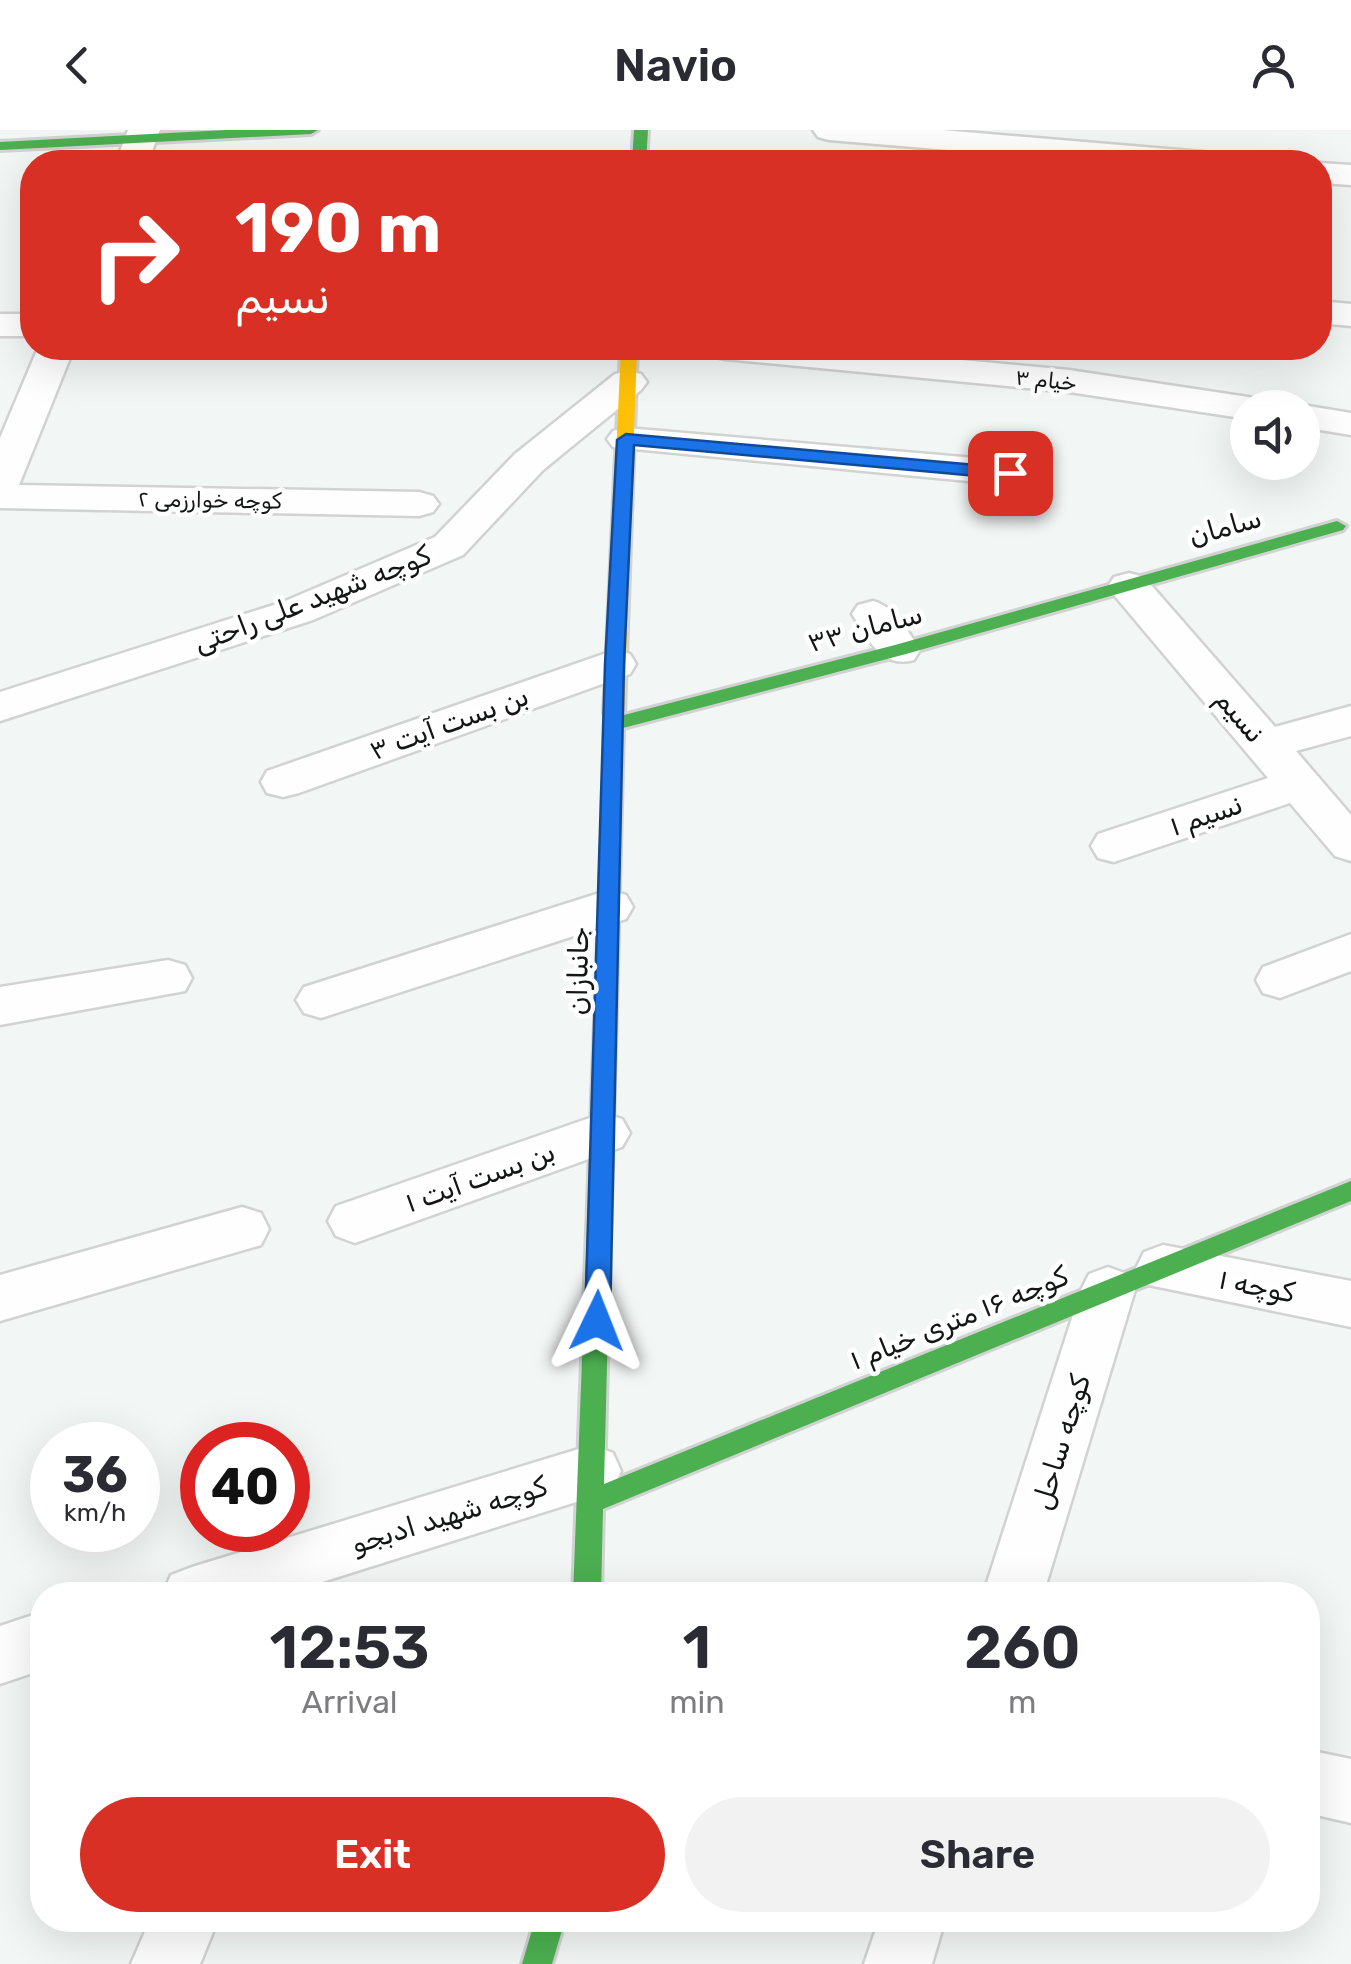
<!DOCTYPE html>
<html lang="en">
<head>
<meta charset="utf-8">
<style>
  body { margin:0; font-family:Rubik,Vazirmatn,sans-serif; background:#f2f2f3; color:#2b2b33; height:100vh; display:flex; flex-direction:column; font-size:38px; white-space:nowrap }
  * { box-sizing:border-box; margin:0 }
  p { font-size:32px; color:#7c7c81 }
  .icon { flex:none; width:55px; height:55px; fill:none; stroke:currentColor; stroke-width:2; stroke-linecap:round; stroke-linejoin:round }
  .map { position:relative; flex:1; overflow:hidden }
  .sheet { position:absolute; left:30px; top:1452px; width:1290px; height:350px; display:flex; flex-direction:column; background:#fff; border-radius:40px; box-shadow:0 10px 40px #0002 }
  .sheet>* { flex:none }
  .banner { position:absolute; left:20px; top:20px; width:1312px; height:210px; border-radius:40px; box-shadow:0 10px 40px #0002; background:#d93025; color:#fff; overflow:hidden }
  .fabs { position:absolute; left:1230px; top:260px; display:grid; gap:20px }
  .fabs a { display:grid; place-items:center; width:90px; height:90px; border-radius:50%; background:#fff; box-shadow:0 10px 40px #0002; font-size:50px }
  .speed { position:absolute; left:30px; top:1292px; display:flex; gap:20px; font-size:50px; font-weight:700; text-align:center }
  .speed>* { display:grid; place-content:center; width:130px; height:130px; border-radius:50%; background:#fff; box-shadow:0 10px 40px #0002; line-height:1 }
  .speed small { font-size:25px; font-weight:400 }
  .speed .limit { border:15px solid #d22; background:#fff; color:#111 }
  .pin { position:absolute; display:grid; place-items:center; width:85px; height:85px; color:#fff; margin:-42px; border-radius:20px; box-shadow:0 5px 15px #0006 }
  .me { position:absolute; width:110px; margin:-55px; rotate:2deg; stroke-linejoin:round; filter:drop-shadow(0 0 8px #0008) }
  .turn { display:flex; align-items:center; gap:35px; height:210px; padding:0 50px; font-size:45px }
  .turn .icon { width:130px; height:130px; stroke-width:2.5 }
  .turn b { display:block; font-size:70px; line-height:85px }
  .eta { display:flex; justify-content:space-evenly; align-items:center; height:170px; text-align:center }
  .eta b { font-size:60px; font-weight:600; line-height:70px }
  .action { display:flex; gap:20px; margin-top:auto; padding:20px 50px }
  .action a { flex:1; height:115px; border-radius:60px; background:#d93025; color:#fff; font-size:40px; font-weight:600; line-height:115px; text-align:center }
  .action a+a { background:#f2f2f3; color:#2b2b33 }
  header { display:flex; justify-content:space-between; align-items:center; height:130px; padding:0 50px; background:#fff; font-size:45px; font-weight:600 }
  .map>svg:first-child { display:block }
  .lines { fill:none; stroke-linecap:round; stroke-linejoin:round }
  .street-casing { stroke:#d1d3d2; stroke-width:5 }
  .fast-casing { stroke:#d1d3d2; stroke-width:6 }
  .slow-casing { stroke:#d1d3d2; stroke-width:6 }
  .street { fill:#fdfefd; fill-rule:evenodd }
  .fast { fill:#4caf50; fill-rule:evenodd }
  .slow { fill:#ffc107; fill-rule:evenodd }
  .route { fill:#1a73e8; stroke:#114b97; stroke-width:2.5 }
  .labels { text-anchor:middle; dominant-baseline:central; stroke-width:9; stroke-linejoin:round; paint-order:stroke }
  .far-street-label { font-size:22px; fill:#141616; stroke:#fff }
  .street-label { font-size:28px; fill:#141616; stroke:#fff }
</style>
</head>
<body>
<header><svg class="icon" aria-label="back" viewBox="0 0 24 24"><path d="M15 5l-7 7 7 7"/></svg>Navio<svg class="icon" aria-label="person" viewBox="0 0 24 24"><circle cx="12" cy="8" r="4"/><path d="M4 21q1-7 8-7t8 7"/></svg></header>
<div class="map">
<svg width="1351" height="1834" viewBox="0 0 1351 1834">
  <rect width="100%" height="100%" fill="#f2f6f4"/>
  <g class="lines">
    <defs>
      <g id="street">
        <polygon points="128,0 160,0 148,32 116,32"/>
        <polygon points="813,0 942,0 1203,22 1215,25 1219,32 1095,32 829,10 818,7"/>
        <polygon points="1320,33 1351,35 1351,55 1320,53"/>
        <polygon points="1320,171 1351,174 1351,196 1320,193"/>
        <rect x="0" y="184" width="32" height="22"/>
        <polygon points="38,218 74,218 19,355 419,362 433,366 439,374 433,382 419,386 0,378 0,308"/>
        <polygon points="707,218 834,218 1069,240 1248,267 1261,270 1266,278 1248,278 1248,289 1069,262 725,229 712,226"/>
        <polygon points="628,241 641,244 647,252 641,260 543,340 463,425 313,490 0,591 0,562 283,472 435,407 515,324 615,244"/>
        <polygon points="1302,275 1351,283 1351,305 1302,297 1302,278 1291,278"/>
        <polygon points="626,298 1010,331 1024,335 1029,343 1024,351 1010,355 613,317 607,309 613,301"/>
        <polygon points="1129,443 1144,447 1275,597 1351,576 1351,606 1296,621 1351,685 1351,731 1335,726 1290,673 1114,732 1098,728 1091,716 1098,704 1268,648 1114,465 1108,456 1114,447"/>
        <path d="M873,471C895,477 908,501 920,520L914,530C880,539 869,509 852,484L858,475Z"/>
        <polygon points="615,520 630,524 636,534 630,544 299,663 283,667 267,663 261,652 267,641"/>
        <polygon points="609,760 626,765 633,777 626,789 321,888 304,883 296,870 304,857"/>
        <polygon points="1351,804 1351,841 1280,868 1263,863 1256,850 1263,837"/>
        <polygon points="168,830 185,835 192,848 185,861 0,895 0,857"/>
        <polygon points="604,983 622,989 630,1003 622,1017 355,1113 336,1106 328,1091 336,1076"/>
        <polygon points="242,1077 261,1083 269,1099 261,1115 0,1191 0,1145"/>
        <polygon points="1163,1115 1351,1151 1351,1197 1144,1154 1136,1138 1144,1122"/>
        <polygon points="1108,1137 1127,1144 1135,1160 1043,1465 983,1465 1081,1160 1089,1144"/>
        <polygon points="592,1315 613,1323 621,1341 613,1359 592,1367 281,1465 162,1465 171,1445 192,1437"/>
        <polygon points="42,1482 42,1540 0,1554 0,1496"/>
        <polygon points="1308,1620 1351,1629 1351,1693 1308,1683"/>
        <polygon points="150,1790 218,1790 200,1834 131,1834"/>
        <polygon points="879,1790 945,1790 932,1834 864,1834"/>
      </g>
      <g id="fast">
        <polygon points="226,0 318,0 311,4 0,20 0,12"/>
        <polygon points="634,0 648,0 646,32 632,32"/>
        <polygon points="1337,391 1346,396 1343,400 906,524 623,598 604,1354 1351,1051 1351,1071 603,1379 601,1465 573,1465 607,578 621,578 624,585 895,515"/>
        <polygon points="535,1790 565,1790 552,1834 522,1834"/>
      </g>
      <polygon id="slow" points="621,218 637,218 624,583 614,590 604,583"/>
    </defs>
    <use href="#street" class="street-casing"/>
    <use href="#fast" class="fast-casing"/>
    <use href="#slow" class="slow-casing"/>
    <use href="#street" class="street"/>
    <use href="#fast" class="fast"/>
    <use href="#slow" class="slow"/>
  </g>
  <polygon class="route" points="626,304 1010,338 1018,343 1010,349 634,315 624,534 610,1191 606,1198 597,1201 588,1198 585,1191 605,534 617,310"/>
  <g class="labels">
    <g class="far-street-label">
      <text transform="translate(1046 250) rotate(6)">۳ خیام</text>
      <text transform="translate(210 370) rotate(1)">کوچه خوارزمی ۲</text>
    </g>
    <g class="street-label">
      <text transform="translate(1225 397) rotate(-16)">سامان</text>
      <text transform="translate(312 469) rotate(-21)">کوچه شهید علی راحتی</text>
      <text transform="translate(865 498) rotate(-15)">۳۳ سامان</text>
      <text transform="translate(1240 586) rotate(49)">نسیم</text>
      <text transform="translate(449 593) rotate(-20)">بن بست آیت ۳</text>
      <text transform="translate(1206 685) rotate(-19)">نسیم ۱</text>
      <text transform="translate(578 841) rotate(-89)">جانبازان</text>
      <text transform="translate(480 1047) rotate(-20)">۱ بن بست آیت</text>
      <text transform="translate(1257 1156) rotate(11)">کوچه ۱</text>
      <text transform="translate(959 1188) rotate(-22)">۱ کوچه ۱۶ متری خیام</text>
      <text transform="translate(1061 1312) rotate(-73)">کوچه ساحل</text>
      <text transform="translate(449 1385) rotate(-17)">کوچه شهید ادبجو</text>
    </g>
  </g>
</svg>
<div class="fabs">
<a><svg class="icon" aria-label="sound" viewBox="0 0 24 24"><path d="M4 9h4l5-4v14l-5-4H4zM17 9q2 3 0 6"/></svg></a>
</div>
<div class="speed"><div>36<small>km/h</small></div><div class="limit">40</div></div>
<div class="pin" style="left:1010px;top:343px;background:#d93025"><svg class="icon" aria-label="arrive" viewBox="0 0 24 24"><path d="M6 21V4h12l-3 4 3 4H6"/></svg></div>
<svg class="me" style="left:597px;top:1191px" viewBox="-20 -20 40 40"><path d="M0-17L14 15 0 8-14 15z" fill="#1a73e8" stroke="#fff" stroke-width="4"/></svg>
<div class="banner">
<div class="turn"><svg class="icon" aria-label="right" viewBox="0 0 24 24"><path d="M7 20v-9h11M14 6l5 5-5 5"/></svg><div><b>190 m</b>نسیم</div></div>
</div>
<section class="sheet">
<div class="eta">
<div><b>12:53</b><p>Arrival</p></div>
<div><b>1</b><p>min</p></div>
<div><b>260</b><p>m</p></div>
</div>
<div class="action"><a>Exit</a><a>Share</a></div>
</section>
</div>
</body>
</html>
